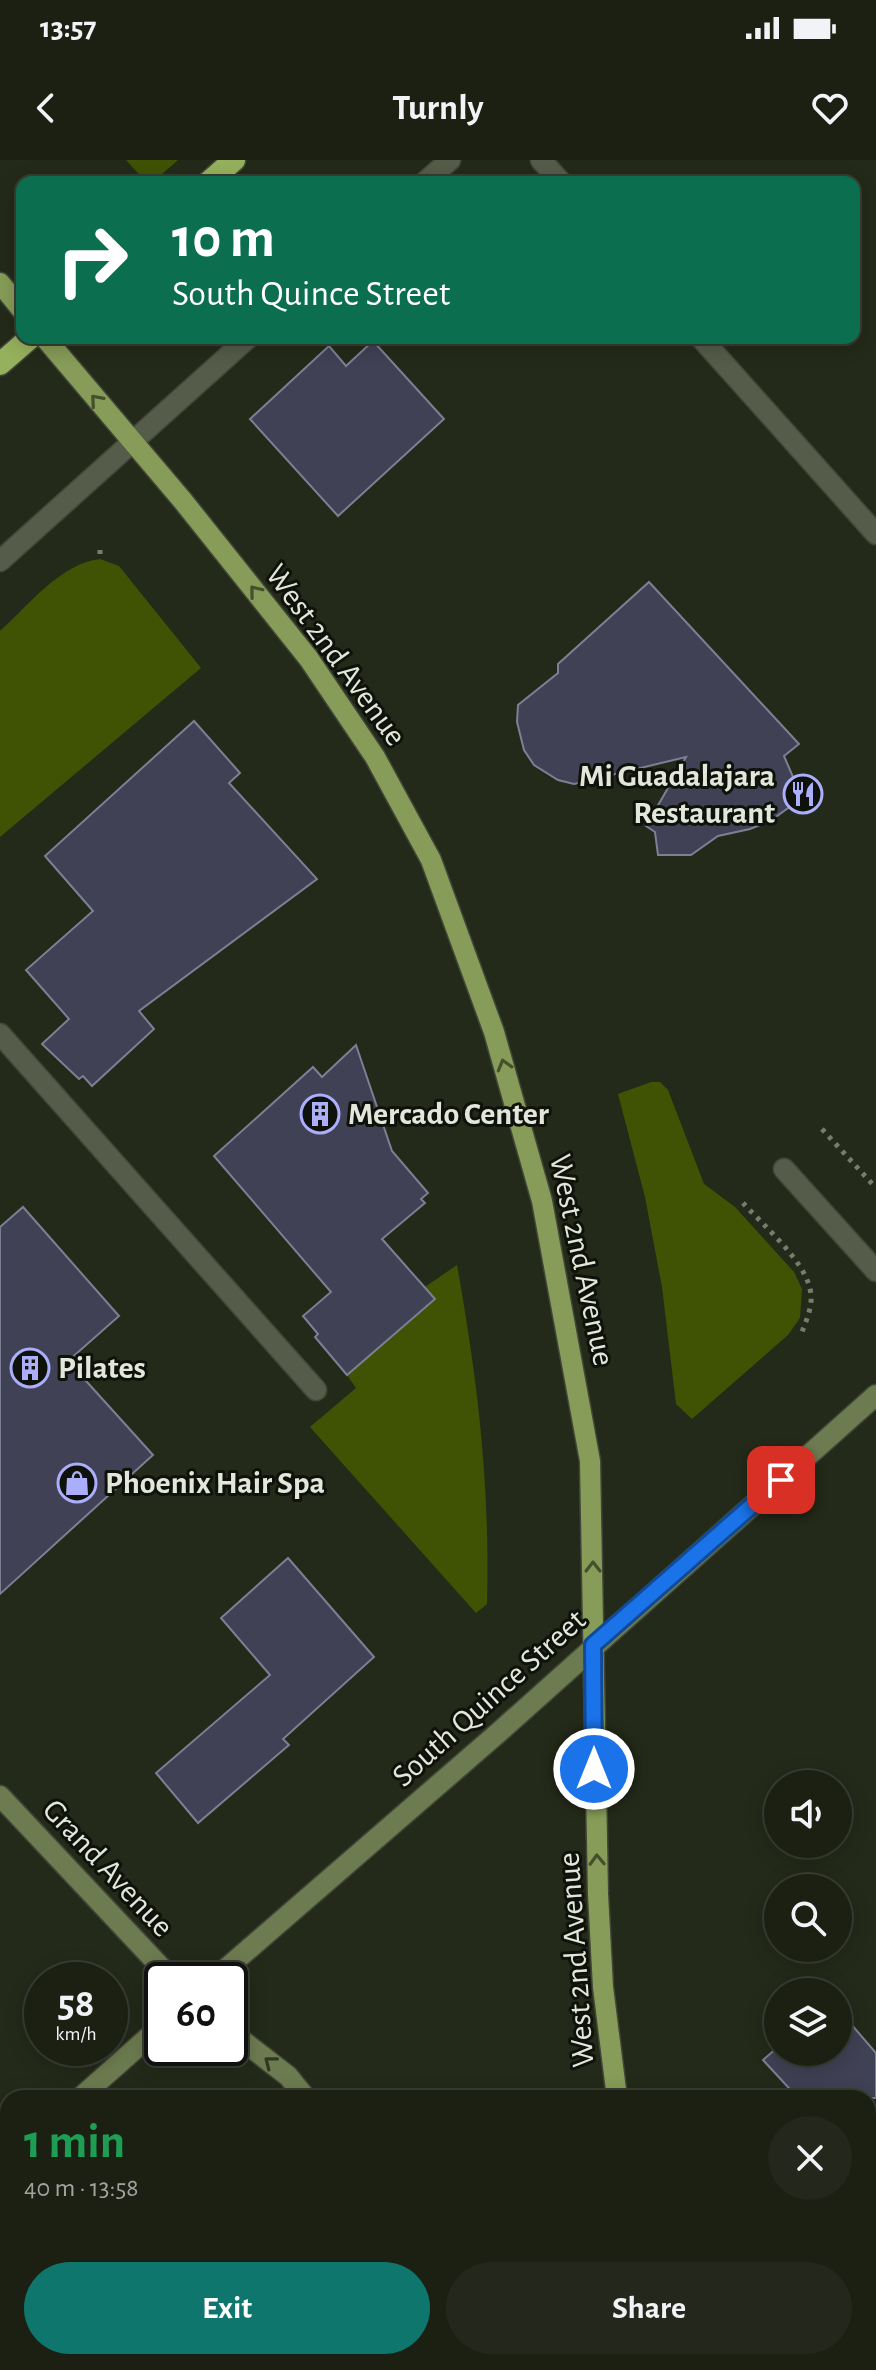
<!DOCTYPE html>
<html lang="en">
<head>
<meta charset="utf-8">
<style>
  body { margin:0; font-family:"Alegreya Sans",sans-serif; background:#24281c; color:#f1f3f6; height:100vh; display:flex; flex-direction:column; font-size:30px; white-space:nowrap }
  * { box-sizing:border-box; margin:0 }
  p { font-size:26px; color:#a0a3a0 }
  .icon { flex:none; width:44px; height:44px; fill:none; stroke:currentColor; stroke-width:2; stroke-linecap:round; stroke-linejoin:round }
  .map { position:relative; flex:1; overflow:hidden }
  .details { position:absolute; left:0px; top:1930px; width:876px; height:280px; display:flex; flex-direction:column; background:#1b2013; border-radius:24px 24px 0 0; box-shadow:0 4px 20px #0003,0 0 0 2px #393e33 }
  .details>* { flex:none }
  .banner { position:absolute; left:16px; top:16px; width:844px; height:168px; border-radius:16px; box-shadow:0 4px 20px #0003,0 0 0 2px #393e33; background:#0b6e4f; color:#fff; overflow:hidden }
  .buttons { position:absolute; left:764px; top:1610px; display:grid; gap:16px }
  .buttons a { display:grid; place-items:center; width:88px; height:88px; border-radius:50%; background:#1b2013; box-shadow:0 4px 20px #0003,0 0 0 2px #393e33; font-size:40px }
  .speed { position:absolute; left:24px; top:1802px; display:flex; gap:16px; font-size:40px; font-weight:700; text-align:center }
  .speed>* { display:grid; place-content:center; width:104px; height:104px; border-radius:50%; background:#1b2013; box-shadow:0 4px 20px #0003,0 0 0 2px #393e33; line-height:1 }
  .speed small { font-size:20px; font-weight:400 }
  .speed .limit { border:4px solid #111; border-radius:12px; background:#fff; color:#111 }
  .pin { position:absolute; display:grid; place-items:center; width:68px; height:68px; color:#fff; margin:-34px; border-radius:16px; box-shadow:0 4px 12px #0006 }
  .me { position:absolute; width:88px; margin:-44px; rotate:0deg; stroke-linejoin:round; filter:drop-shadow(0 0 6px #0008) }
  .turn { display:flex; align-items:center; gap:28px; height:168px; padding:0 24px; font-size:36px }
  .turn .icon { width:104px; height:104px; stroke-width:2.5 }
  .turn b { display:block; font-size:56px; line-height:68px }
  .round { display:grid; place-items:center; flex:none; width:84px; height:84px; border-radius:42px; background:#24281c }
  .headline { display:flex; align-items:center; justify-content:space-between; height:136px; padding:0 24px }
  h1 { font-size:48px; font-weight:700; line-height:60px; color:#1e9e55 }
  .primary-button { display:flex; gap:16px; margin-top:auto; padding:16px 24px }
  .primary-button a { flex:1; height:92px; border-radius:48px; background:#0f766e; color:#fff; font-size:32px; font-weight:700; line-height:92px; text-align:center }
  .primary-button a+a { background:#24281c; color:#f1f3f6 }
  .status { display:flex; justify-content:space-between; align-items:center; height:56px; padding:0 40px; background:#1b2013; direction:ltr }
  .status svg { height:22px; fill:currentColor }
  header { display:flex; justify-content:space-between; align-items:center; height:104px; padding:0 24px; background:#1b2013; font-size:36px; font-weight:700 }
  .map>svg:first-child { display:block }
  .green { fill:#405304 }
  .building { fill:#404154; stroke:#7d7f94; stroke-width:2 }
  .lines { fill:none; stroke-linecap:round; stroke-linejoin:round }
  .service-casing { stroke:#414638; stroke-width:23 }
  .minor-casing { stroke:#414638; stroke-width:23 }
  .secondary-casing { stroke:#414638; stroke-width:23 }
  .primary-casing { stroke:#414638; stroke-width:23 }
  .trunk-casing { stroke:#414638; stroke-width:25 }
  .path { stroke:#777c6e; stroke-width:5; stroke-dasharray:4 6; stroke-linecap:butt }
  .service { stroke:#555c49; stroke-width:20 }
  .minor { stroke:#555c49; stroke-width:20 }
  .secondary { stroke:#6d7c50; stroke-width:20 }
  .primary { stroke:#869c58; stroke-width:20 }
  .trunk { stroke:#96b15d; stroke-width:22 }
  .oneway { stroke:#45502d }
  .oneway2 { stroke:#303722 }
  .route-casing { stroke:#114b97; stroke-width:20 }
  .route { stroke:#1a73e8; stroke-width:14 }
  .labels { text-anchor:middle; dominant-baseline:central; stroke-width:6; stroke-linejoin:round; paint-order:stroke }
  .street-label { font-size:32px; fill:#e2e6db; stroke:#0f120a }
  .poi-label { font-size:32px; font-weight:bold; fill:#e2e6db; stroke:#0f120a; text-anchor:start }
</style>
</head>
<body>
<div class="status"><b>13:57</b><svg viewBox="0 0 49 12"><path d="M0 12V9h3v3zM5 12V6h3v6zM10 12V3h3v9zM15 12V0h3v12zM26 1h20v11H26zM47 4h2v5h-2z"/></svg></div>
<header><svg class="icon" aria-label="back" viewBox="0 0 24 24"><path d="M15 5l-7 7 7 7"/></svg>Turnly<svg class="icon" aria-label="heart" viewBox="0 0 24 24"><path d="M12 20l-8-8c-3-5 5-10 8-4 3-6 11-1 8 4z"/></svg></header>
<div class="map">
<svg width="876" height="2210" viewBox="0 0 876 2210">
  <rect width="100%" height="100%" fill="#242a19"/>
  <g class="green">
    <polygon points="126,0 178,0 153,22 146,22"/>
    <path d="M100,399L119,406L201,508L0,677V471C28,446 61,403 100,399Z"/>
    <polygon points="651,922 660,922 668,930 704,1024 735,1047 794,1112 802,1129 800,1158 788,1175 692,1259 676,1244 662,1127 645,1037 618,934"/>
    <path d="M457,1105C478,1223 490,1323 487,1444L476,1453L310,1267L356,1228L347,1215L434,1140L425,1127Z"/>
  </g>
  <g class="building">
    <polygon points="373,181 444,259 338,356 250,259 329,186 346,206"/>
    <polygon points="649,422 799,584 784,596 802,638 770,661 750,669 718,676 691,695 658,695 655,672 646,666 686,597 574,624 558,620 534,605 524,590 517,562 518,545 558,513 558,504"/>
    <polygon points="194,561 240,613 229,623 317,719 139,851 154,869 92,926 83,916 79,919 42,884 69,859 26,810 93,751 45,696"/>
    <polygon points="356,885 392,991 428,1033 421,1039 425,1043 382,1079 435,1139 347,1215 315,1177 318,1174 303,1156 331,1132 214,996 313,907 322,917"/>
    <polygon points="23,1047 119,1156 68,1201 153,1295 0,1434 0,1067"/>
    <polygon points="288,1398 374,1497 283,1579 289,1585 198,1663 156,1613 270,1515 221,1458"/>
    <polygon points="838,1849 876,1893 876,1938 798,1938 763,1900 778,1887 778,1892 838,1892"/>
  </g>
  <g class="lines">
    <defs>
      <g id="service">
        <polyline points="541,0 561,22"/>
        <polyline points="701,178 876,374"/>
        <polyline points="0,874 316,1230"/>
        <polyline points="784,1009 876,1111"/>
      </g>
      <g id="minor">
        <polyline points="425,22 450,0"/>
        <polyline points="0,401 248,178"/>
      </g>
      <g id="secondary">
        <polyline points="0,1636 173,1820"/>
        <polyline points="213,1820 498,1573 876,1235"/>
        <polyline points="230,1871 288,1916 306,1938"/>
        <polyline points="80,1938 162,1865"/>
        <polyline points="0,2010 8,2003"/>
        <polyline points="523,2202 529,2210"/>
      </g>
      <g id="primary">
        <polyline points="0,123 22,150"/>
        <polyline points="45,178 183,341 309,499 375,597 431,700 494,872 542,1041 590,1301 598,1734 603,1827 617,1938"/>
        <polyline points="683,2202 685,2210"/>
      </g>
      <g id="trunk">
        <polyline points="209,22 234,0"/>
        <polyline points="0,204 30,178"/>
      </g>
    </defs>
    <use href="#service" class="service-casing"/>
    <use href="#minor" class="minor-casing"/>
    <use href="#secondary" class="secondary-casing"/>
    <use href="#primary" class="primary-casing"/>
    <use href="#trunk" class="trunk-casing"/>
    <g class="path">
      <polyline points="100,394 100,385"/>
      <polyline points="822,969 876,1028"/>
      <path d="M743,1043C763,1065 804,1100 810,1129C814,1143 807,1159 802,1172"/>
    </g>
    <use href="#service" class="service"/>
    <use href="#minor" class="minor"/>
    <use href="#secondary" class="secondary"/>
    <use href="#primary" class="primary"/>
    <use href="#trunk" class="trunk"/>
  </g>
  <defs><path id="oneway-chevron" d="M-2-3.5L2.5 0L-2 3.5" fill="none" stroke-width="1.6" stroke-linecap="round" stroke-linejoin="round" transform="scale(2)"/></defs>
  <g class="oneway">
    <use href="#oneway-chevron" transform="translate(96 240) rotate(-131)"/>
    <use href="#oneway-chevron" transform="translate(255 431) rotate(-129)"/>
    <use href="#oneway-chevron" transform="translate(504 905) rotate(-106)"/>
    <use href="#oneway-chevron" transform="translate(593 1407) rotate(-90)"/>
    <use href="#oneway-chevron" transform="translate(597 1700) rotate(-92)"/>
  </g>
  <use class="oneway2" href="#oneway-chevron" transform="translate(270 1902) rotate(-142)"/>
  <g class="lines">
    <defs>
      <polyline id="route" points="594,1609 593,1485 781,1320"/>
    </defs>
    <use href="#route" class="route-casing"/>
    <use href="#route" class="route"/>
  </g>
  <defs>
    <symbol id="restaurant-ring" viewBox="-11 -11 22 22"><circle r="9.5" fill="#0f120a" stroke="#abaffb" stroke-width="1.5"/><path d="M-5-6h1v4h1v-4h1v4h1v-4h1v5L-1.5 .5V6h-2V.5L-5-1ZM5-6V6H3V1.5H1.5Q1.5-4 5-6Z" fill="#abaffb"/></symbol>
    <symbol id="building-ring" viewBox="-11 -11 22 22"><circle r="9.5" fill="#0f120a" stroke="#abaffb" stroke-width="1.5"/><path d="M-4-6H4V6H1V3H-1V6H-4ZM-2.5-4.3h1.7v1.8h-1.7ZM.8-4.3h1.7v1.8H.8ZM-2.5-1h1.7V.8h-1.7ZM.8-1h1.7V.8H.8Z" fill="#abaffb"/></symbol>
    <symbol id="shop-ring" viewBox="-11 -11 22 22"><circle r="9.5" fill="#0f120a" stroke="#abaffb" stroke-width="1.5"/><path d="M-5-2.5h2.3a2.7 3.5 0 0 1 5.4 0H5L5.5 6h-11ZM-1.5-2.5h3a1.5 2.3 0 0 0-3 0Z" fill="#abaffb"/></symbol>
  </defs>
  <g fill-rule="evenodd">
    <use href="#restaurant-ring" x="781" y="612" width="44" height="44"/>
    <use href="#building-ring" x="298" y="932" width="44" height="44"/>
    <use href="#building-ring" x="8" y="1186" width="44" height="44"/>
    <use href="#shop-ring" x="55" y="1301" width="44" height="44"/>
  </g>
  <g class="labels">
    <g class="street-label">
      <text transform="translate(336 495) rotate(54)">West 2nd Avenue</text>
      <text transform="translate(582 1100) rotate(78)">West 2nd Avenue</text>
      <text transform="translate(489 1538) rotate(-42)">South Quince Street</text>
      <text transform="translate(108 1708) rotate(47)">Grand Avenue</text>
      <text transform="translate(576 1800) rotate(-94)">West 2nd Avenue</text>
    </g>
    <g class="poi-label">
      <text x="775" y="616" text-anchor="end">Mi Guadalajara<tspan x="775" dy="37">Restaurant</tspan></text>
      <text x="348" y="954">Mercado Center</text>
      <text x="58" y="1208">Pilates</text>
      <text x="105" y="1323">Phoenix Hair Spa</text>
    </g>
  </g>
</svg>
<div class="buttons">
<a><svg class="icon" aria-label="sound" viewBox="0 0 24 24"><path d="M4 9h4l5-4v14l-5-4H4zM17 9q2 3 0 6"/></svg></a>
<a><svg class="icon" aria-label="search" viewBox="0 0 24 24"><circle cx="10" cy="10" r="6"/><path d="M15 15l6 6"/></svg></a>
<a><svg class="icon" aria-label="layers" viewBox="0 0 24 24"><path d="M12 4l9 5-9 5-9-5zM3 14l9 5 9-5"/></svg></a>
</div>
<div class="speed"><div>58<small>km/h</small></div><div class="limit">60</div></div>
<div class="pin" style="left:781px;top:1320px;background:#d93025"><svg class="icon" aria-label="arrive" viewBox="0 0 24 24"><path d="M6 21V4h12l-3 4 3 4H6"/></svg></div>
<svg class="me" style="left:594px;top:1609px" viewBox="-20 -20 40 40"><circle r="17" fill="#1a73e8" stroke="#fff" stroke-width="3"/><path d="M0-11L8 9 0 5-8 9z" fill="#fff"/></svg>
<div class="banner">
<div class="turn"><svg class="icon" aria-label="right" viewBox="0 0 24 24"><path d="M7 20v-9h11M14 6l5 5-5 5"/></svg><div><b>10 m</b>South Quince Street</div></div>
</div>
<section class="details">
<div class="headline"><div><h1>1 min</h1><p>40 m · 13:58</p></div><a class="round"><svg class="icon" aria-label="close" viewBox="0 0 24 24"><path d="M6 6l12 12M18 6L6 18"/></svg></a></div>
<div class="primary-button"><a>Exit</a><a>Share</a></div>
</section>
</div>
</body>
</html>
